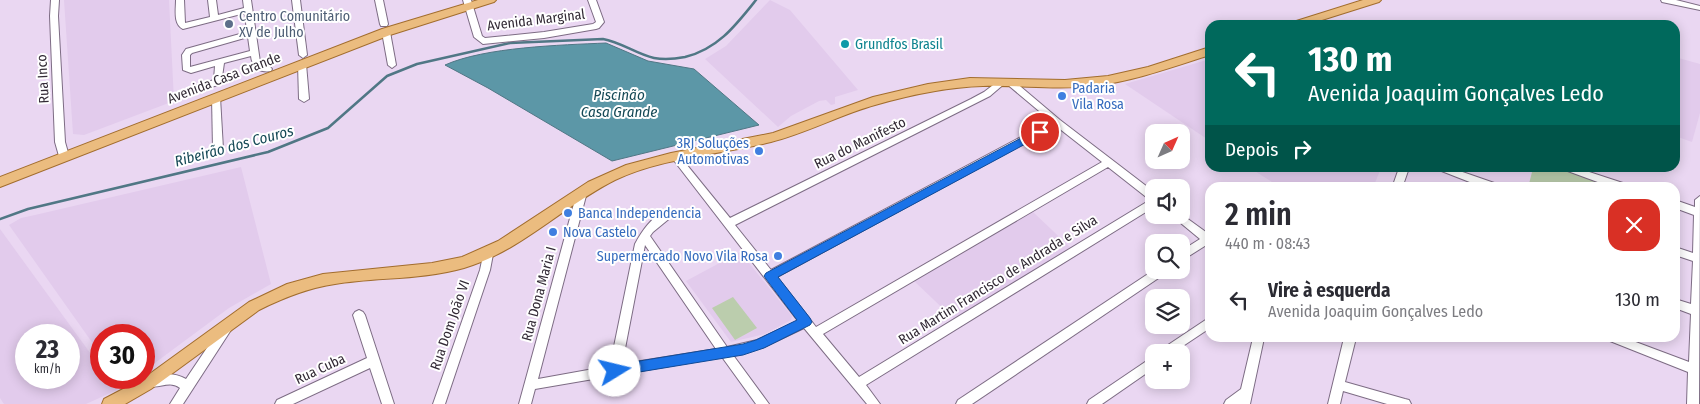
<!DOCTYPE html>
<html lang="pt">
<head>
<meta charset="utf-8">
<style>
  body { margin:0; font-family:"Fira Sans Condensed",sans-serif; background:#f7f7f7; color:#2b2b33; height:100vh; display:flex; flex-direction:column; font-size:19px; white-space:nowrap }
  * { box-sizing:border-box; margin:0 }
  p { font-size:16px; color:#7c7c81 }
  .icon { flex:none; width:28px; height:28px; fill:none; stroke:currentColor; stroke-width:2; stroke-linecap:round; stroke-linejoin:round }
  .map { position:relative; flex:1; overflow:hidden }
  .panel { position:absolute; left:1205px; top:182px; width:475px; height:160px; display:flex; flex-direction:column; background:#fff; border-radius:15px; box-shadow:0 2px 12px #0003 }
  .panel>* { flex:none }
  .hud { position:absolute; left:1205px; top:20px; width:475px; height:152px; border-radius:15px; box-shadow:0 2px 12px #0003; background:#00695c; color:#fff; overflow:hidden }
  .needle { width:32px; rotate:45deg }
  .buttons { position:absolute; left:1145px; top:124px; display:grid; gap:10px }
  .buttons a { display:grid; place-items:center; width:45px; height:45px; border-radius:10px; background:#fff; box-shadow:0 2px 12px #0003; font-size:25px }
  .speed { position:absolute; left:15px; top:324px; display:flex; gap:10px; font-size:25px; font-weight:700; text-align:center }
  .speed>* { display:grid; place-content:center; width:65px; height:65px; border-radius:50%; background:#fff; box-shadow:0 2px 12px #0003; line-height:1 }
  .speed small { font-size:12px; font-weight:400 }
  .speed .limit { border:8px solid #d22; background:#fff; color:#111 }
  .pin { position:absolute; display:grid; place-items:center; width:42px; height:42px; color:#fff; margin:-21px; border:2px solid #fff; border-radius:50%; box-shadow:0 1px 5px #0007 }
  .me { position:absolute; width:55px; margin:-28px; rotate:81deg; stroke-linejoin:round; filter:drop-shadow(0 0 4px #0008) }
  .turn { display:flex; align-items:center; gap:18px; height:105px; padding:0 20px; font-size:22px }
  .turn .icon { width:65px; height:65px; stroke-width:2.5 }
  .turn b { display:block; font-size:35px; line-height:42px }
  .then { display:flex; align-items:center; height:48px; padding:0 20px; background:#0003; gap:10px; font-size:19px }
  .round { display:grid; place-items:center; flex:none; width:52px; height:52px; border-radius:15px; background:#f7f7f7 }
  .head { display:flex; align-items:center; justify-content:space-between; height:85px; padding:0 20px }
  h1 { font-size:30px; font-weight:600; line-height:38px }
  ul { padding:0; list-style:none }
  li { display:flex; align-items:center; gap:15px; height:65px; padding:0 20px }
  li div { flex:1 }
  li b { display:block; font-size:19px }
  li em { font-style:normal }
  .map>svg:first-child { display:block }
  .built { fill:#e2cbec; fill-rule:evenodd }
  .green { fill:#bbcdad }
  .water { fill:#5c97a7; stroke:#507785 }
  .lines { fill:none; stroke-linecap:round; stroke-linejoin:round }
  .stream { stroke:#507785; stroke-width:2.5 }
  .minor-casing { stroke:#7d6c84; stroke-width:2 }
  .major-casing { stroke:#a26d2e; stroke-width:2 }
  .minor { fill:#fff; fill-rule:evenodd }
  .major { fill:#ebbc7f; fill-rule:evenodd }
  .route { fill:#1a73e8; stroke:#114b97 }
  .service-dot { fill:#5c6f8a; stroke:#fff; stroke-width:2 }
  .culture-dot { fill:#0f9aa8; stroke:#fff; stroke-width:2 }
  .shop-dot { fill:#3f7fe0; stroke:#fff; stroke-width:2 }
  .labels { text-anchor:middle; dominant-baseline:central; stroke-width:4; stroke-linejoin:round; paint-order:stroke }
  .service-label { font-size:14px; fill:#4e5e75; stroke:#fff; text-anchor:start }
  .street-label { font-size:14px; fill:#332b36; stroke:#fff }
  .culture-label { font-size:14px; fill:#0d838f; stroke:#fff; text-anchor:start }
  .shop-label { font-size:14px; fill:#366cbe; stroke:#fff; text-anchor:start }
  .water-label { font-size:15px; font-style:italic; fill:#154956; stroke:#fff }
</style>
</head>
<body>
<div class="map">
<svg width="1700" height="404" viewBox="0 0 1700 404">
  <rect width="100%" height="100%" fill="#ead7f2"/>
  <g class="built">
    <polygon points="64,0 169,0 174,101 84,135 73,134"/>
    <polygon points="770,0 790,10 858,90 835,97 835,104 831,105 826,100 819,101 791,116 778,127 705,59 726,46"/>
    <polygon points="1675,57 1700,64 1700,113 1692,142 1675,136"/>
    <polygon points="1210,59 1210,141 1125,84"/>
    <polygon points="241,167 271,284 229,308 144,371 144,335 101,335 101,355 9,225 21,218 35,215"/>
    <polygon points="1250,168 1381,168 1373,188 1280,187"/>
    <polygon points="1033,212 1071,248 954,319 914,281"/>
    <path d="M0,229L101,368V378H108L117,390L86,404H4L0,398ZM26,335H69V378H26Z"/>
    <polygon points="740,252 792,316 791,320 765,334 731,342 686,281"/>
  </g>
  <g class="green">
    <polygon points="1533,168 1568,168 1606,181 1605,187 1528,188"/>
    <polygon points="733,297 757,328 735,340 712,308"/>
  </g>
  <path class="water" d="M606,43L648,61L694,69L759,125L612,161L488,88L445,65C485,47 561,45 606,43Z"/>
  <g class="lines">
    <path class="stream" d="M0,219L28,209L268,152L328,128L387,76L417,64L510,43L603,39C621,42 636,54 654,58C664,60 675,59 685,57C718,49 736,25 756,0"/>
    <defs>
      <g id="minor">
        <polygon points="51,0 59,0 58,16 65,142 69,156 64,159 59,156 55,142 50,16"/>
        <path d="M176,0H184L185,23L210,17L208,0H216L218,15L244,8L243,0H251L260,62C263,66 270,65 272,69L271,71C260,73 252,67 251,56L224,63L221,84L192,93L189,92L188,90L189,88L214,80L215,66L191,73L183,70L182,55L186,49L247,32L245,13L183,29C173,24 176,10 176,0ZM248,37L250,51L190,67V55L192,53Z"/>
        <polygon points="292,0 300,0 307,55 303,58 299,55"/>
        <polygon points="375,0 383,0 388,24 387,26 381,26 380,24"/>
        <polygon points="463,0 471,0 482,36 485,38 544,32 593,24 596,22 588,0 596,0 604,22 599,28 596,29 544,38 483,44 474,37"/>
        <polygon points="1661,0 1676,0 1700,6 1700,10 1662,2"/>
        <polygon points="386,29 390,32 396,65 392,68 388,65 382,32"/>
        <polygon points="302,61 306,64 309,99 304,102 299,99 298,64"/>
        <path d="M1001,79L1005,82L1004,84L990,96L735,225L771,270L1051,121L1008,85L1007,83L1011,80L1014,81L1060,120L1154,192V207L866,385L880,404H867L804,328L764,347L733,355L769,404H756L722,357L535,389L531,404H519L578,189H586L587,192L538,379L610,366L635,244C642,231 651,217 666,211L670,212L671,215L670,218L653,232L650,236L727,347L757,340L798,321L672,158L670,156L672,154H678L730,218L971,99L984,92ZM1056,126L1102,162L816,327L777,277ZM1108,167L1150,200L859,377L823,334ZM645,245L716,349L622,364Z"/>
        <polygon points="216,94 220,97 223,149 218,152 213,149 212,97"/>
        <polygon points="1399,168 1409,168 1402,188 1392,188"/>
        <polygon points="1437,168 1451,168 1500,185 1502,188 1485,188 1439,170"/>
        <polygon points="1563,168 1577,168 1629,185 1631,188 1614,188 1565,170"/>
        <polygon points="1700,196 1699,404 1687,404 1688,372 1610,341 1608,338 1625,338 1689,362 1691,314 1675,308 1675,299 1691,304 1693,261 1675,255 1675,247 1693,253 1694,215 1675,208 1675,200 1695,207 1695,200"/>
        <polygon points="1181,214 1210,235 1210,245 1208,244 1181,261 1181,251 1200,239 1171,215 1181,215"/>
        <polygon points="488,250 492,251 493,254 490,270 445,404 433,404 480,270 484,251"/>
        <polygon points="1154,270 1167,270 1166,273 972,404 956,404 958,400"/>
        <polygon points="359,310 363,312 365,315 394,404 382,404 370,368 293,404 275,404 277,400 367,358 353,315 355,312"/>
        <polygon points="1210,317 1210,328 1174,352 1161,352 1162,349"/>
        <path d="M225,325L229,327L231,330L229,333L183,404H170L180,388C169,380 160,389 149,386L147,382L149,378C162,374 173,372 186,379L221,327Z"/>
        <polygon points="1253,338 1264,338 1250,404 1224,404 1226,400 1241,389"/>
        <polygon points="1344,338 1356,338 1345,382 1405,399 1409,400 1411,404 1387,404 1343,391 1340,404 1328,404"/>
        <polygon points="1154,356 1154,368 1102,404 1087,404 1089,400"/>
      </g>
      <g id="major">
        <polygon points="478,0 496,0 494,2 390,35 0,187 0,177 382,29"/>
        <polygon points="1363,0 1381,0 1379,2 1306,25 1288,25 1290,23"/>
        <path d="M1210,47V55C1172,67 1134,81 1094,86C1057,90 1020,85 983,86C947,87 910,95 875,105C839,115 807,133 771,142C720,155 664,157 615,180C563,206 521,251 464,268C422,280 378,277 335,284C308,288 283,298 259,310L151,389L125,404H102L104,399L144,378L249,302L287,284L323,274L432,263L462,257L498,241L588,182L626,165L671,153L773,133L873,97L928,84L970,78L1065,80L1108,76L1148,67Z"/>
      </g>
    </defs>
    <use href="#minor" class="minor-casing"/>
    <use href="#major" class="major-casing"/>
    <use href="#minor" class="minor"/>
    <use href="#major" class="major"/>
  </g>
  <polygon class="route" points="1040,128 1045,132 1044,134 778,277 810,318 812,322 810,325 764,348 743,355 615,376 610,375 608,371 610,367 615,365 743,344 756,340 797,320 766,279 764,276 766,273"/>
  <circle class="service-dot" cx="229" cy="24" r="5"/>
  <circle class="culture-dot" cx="845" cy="44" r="5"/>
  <g class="shop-dot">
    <circle cx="1062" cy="96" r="5"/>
    <circle cx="759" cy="151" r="5"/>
    <circle cx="568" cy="213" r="5"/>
    <circle cx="553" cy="232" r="5"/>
    <circle cx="778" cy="256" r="5"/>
  </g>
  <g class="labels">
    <g class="service-label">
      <text x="239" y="16">Centro Comunitário<tspan x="239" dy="16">XV de Julho</tspan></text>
    </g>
    <g class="street-label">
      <text transform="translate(536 20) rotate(-7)">Avenida Marginal</text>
      <text transform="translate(224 78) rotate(-21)">Avenida Casa Grande</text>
      <text transform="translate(43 79) rotate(-93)">Rua Inco</text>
      <text transform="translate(860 143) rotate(-26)">Rua do Manifesto</text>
      <text transform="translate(998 280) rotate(-32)">Rua Martim Francisco de Andrada e Silva</text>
      <text transform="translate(539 294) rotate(-75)">Rua Dona Maria I</text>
      <text transform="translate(450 325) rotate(-71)">Rua Dom João VI</text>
      <text transform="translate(320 369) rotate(-25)">Rua Cuba</text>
    </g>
    <g class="culture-label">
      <text x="855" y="44">Grundfos Brasil</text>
    </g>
    <g class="shop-label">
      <text x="1072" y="88">Padaria<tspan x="1072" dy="16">Vila Rosa</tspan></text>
      <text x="749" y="143" text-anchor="end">3RJ Soluções<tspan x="749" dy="16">Automotivas</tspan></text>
      <text x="578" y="213">Banca Independencia</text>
      <text x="563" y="232">Nova Castelo</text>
      <text x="768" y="256" text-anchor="end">Supermercado Novo Vila Rosa</text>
    </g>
    <g class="water-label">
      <text x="619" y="95">Piscinão<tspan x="619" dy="17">Casa Grande</tspan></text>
      <text transform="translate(234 146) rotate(-15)">Ribeirão dos Couros</text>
    </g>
  </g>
</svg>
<div class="buttons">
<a><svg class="needle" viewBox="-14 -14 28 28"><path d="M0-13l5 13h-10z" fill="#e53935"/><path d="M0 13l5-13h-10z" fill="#7c7c81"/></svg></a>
<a><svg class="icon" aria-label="sound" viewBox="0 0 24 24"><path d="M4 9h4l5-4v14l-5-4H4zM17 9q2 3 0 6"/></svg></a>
<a><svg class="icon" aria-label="search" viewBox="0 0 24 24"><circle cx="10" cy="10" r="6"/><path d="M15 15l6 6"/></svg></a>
<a><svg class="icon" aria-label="layers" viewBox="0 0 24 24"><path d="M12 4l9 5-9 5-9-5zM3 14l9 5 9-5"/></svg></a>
<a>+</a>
</div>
<div class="speed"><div>23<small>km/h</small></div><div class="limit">30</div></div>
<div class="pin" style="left:1040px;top:132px;background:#d93025"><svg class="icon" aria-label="arrive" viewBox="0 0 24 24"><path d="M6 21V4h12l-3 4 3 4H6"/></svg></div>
<svg class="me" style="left:615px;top:371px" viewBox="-20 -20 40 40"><circle r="19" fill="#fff"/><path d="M0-13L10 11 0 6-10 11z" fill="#1a73e8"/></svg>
<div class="hud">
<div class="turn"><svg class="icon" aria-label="left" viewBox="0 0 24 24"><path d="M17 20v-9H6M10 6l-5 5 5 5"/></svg><div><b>130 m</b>Avenida Joaquim Gonçalves Ledo</div></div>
<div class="then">Depois<svg class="icon" aria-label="right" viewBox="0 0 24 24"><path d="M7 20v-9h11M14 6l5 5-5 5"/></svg></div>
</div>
<section class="panel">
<div class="head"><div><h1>2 min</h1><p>440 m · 08:43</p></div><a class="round" style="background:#d93025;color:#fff"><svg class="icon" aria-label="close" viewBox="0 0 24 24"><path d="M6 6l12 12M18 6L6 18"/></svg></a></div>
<ul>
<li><svg class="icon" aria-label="left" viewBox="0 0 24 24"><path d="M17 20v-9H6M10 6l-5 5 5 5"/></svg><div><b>Vire à esquerda</b><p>Avenida Joaquim Gonçalves Ledo</p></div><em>130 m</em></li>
</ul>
</section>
</div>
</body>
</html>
